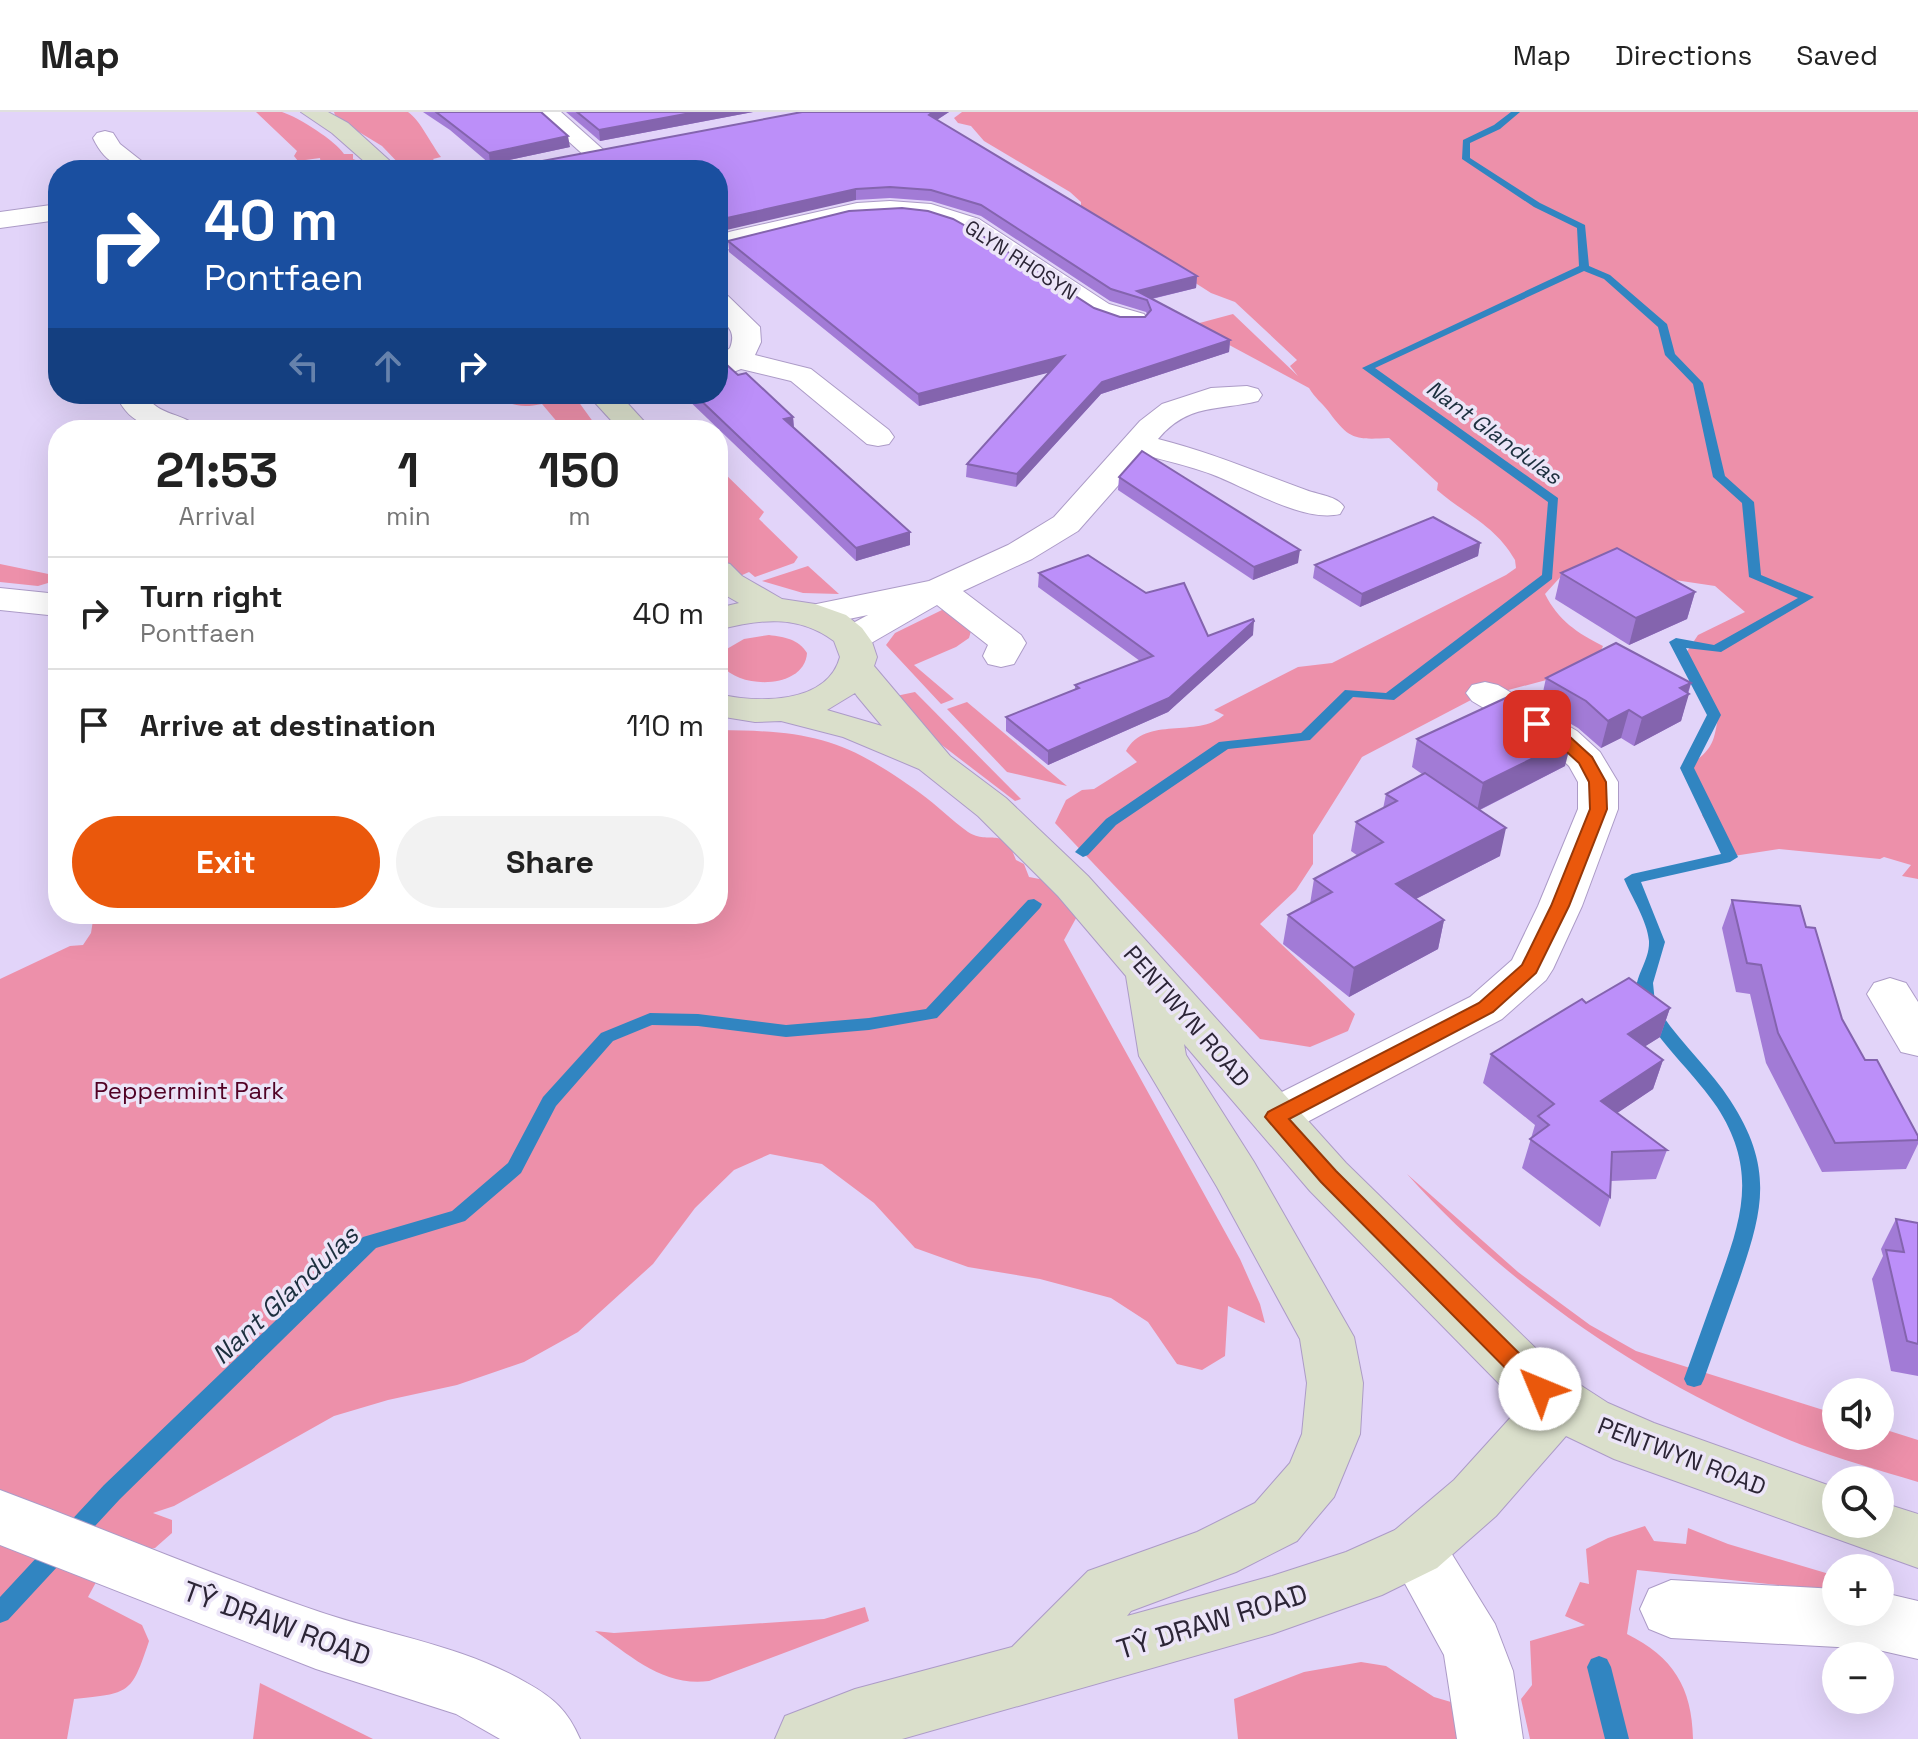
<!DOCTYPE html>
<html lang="en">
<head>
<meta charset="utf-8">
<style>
  body { margin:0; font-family:"Space Grotesk",sans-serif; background:#f2f2f2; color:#222; height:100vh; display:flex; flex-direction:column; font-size:30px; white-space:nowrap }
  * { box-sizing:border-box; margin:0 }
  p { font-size:26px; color:#767676 }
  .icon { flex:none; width:44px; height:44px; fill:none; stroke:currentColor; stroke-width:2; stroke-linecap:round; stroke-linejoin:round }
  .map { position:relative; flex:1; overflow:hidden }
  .panel { position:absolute; left:48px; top:308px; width:680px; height:504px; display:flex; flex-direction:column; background:#fff; border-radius:32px; box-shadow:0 8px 32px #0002 }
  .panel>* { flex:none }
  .banner { position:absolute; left:48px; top:48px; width:680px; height:244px; border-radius:32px; box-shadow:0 8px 32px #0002; background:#1a4fa0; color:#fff; overflow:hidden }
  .tools { position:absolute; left:1822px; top:1266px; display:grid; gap:16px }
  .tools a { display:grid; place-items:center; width:72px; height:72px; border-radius:50%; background:#fff; box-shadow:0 8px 32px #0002; font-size:40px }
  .pin { position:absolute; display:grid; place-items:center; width:68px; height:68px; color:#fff; margin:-34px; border-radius:16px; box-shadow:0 4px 12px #0006 }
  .me { position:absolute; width:88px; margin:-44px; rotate:315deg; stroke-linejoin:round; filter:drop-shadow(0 0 6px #0008) }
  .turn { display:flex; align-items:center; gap:28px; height:168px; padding:0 24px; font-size:36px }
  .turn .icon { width:104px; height:104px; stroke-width:2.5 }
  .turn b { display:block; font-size:56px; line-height:68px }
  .lanes { display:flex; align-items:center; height:76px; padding:0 24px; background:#0003; justify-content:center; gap:40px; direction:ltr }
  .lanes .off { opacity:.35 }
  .eta { display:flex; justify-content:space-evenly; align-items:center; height:136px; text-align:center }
  .eta b { font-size:48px; font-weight:600; line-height:56px }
  .primary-button { display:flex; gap:16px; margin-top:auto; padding:16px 24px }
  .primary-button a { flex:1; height:92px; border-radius:48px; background:#ea580c; color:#fff; font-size:32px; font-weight:600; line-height:92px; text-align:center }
  .primary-button a+a { background:#f2f2f2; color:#222 }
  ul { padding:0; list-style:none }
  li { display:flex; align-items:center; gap:24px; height:112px; padding:0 24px; border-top:2px solid #e0e0e0 }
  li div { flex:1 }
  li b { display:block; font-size:30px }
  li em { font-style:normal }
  header { display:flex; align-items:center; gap:48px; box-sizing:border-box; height:112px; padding:0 40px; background:#fff; border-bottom:2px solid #e0e0e0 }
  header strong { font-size:38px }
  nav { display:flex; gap:44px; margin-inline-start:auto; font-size:28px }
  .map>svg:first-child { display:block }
  .green { fill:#ed90aa }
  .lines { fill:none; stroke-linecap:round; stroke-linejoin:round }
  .stream { fill:#3185c1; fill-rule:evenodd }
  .street-casing { stroke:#ac9bc7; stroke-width:2 }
  .secondary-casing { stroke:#ac9bc7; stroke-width:2 }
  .street { fill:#fff; fill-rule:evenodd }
  .secondary { fill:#dadfcb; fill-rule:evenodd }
  .wall { fill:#a27bd6 }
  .shaded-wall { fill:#8464ae }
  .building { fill:#bc8ff9; stroke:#8464ae; stroke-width:2 }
  .route { fill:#ea580c; stroke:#983908; stroke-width:2 }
  .labels { text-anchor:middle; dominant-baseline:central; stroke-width:7; stroke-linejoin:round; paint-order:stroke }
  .far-street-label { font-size:20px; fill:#2c2536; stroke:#ece5f8 }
  .far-water-label { font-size:22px; font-style:italic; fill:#1c2f3e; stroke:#ece5f8 }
  .street-label { font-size:24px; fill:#2c2536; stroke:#ece5f8 }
  .park-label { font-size:24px; fill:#510225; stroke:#ece5f8 }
  .water-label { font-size:26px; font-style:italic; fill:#1c2f3e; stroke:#ece5f8 }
  .near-street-label { font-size:28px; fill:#2c2536; stroke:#ece5f8 }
</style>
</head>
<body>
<header>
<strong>Map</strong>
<nav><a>Map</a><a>Directions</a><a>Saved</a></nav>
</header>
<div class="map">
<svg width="1918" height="1627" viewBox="0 0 1918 1627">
  <rect width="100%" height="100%" fill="#e2d4f9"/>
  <g class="green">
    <path d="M256,0C264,0 274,0 282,0C298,5 336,29 344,42H353V47L361,50L358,53L368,58H330L321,53L320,46L298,49L294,44L297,39Z"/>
    <path d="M334,0H408C420,8 431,32 441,45L433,47L442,58H405L382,34L336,6Z"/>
    <path d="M962,0H1918V767L1902,764L1911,753L1884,745L1880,747L1779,737L1727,745L1702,703L1706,694L1697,683L1688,656C1714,634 1713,634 1719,600L1680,550L1698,523L1745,500L1715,474L1621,460L1564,461L1545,482C1558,508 1577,521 1603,534L1598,545L1565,563L1471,588L1362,645L1313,723V752L1296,778L1260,812L1355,902L1348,919L1310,935L1260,927L1055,711L1066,688L1082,678L1094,677L1137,650L1126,639C1146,603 1197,627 1224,603L1214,598L1298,555L1332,551L1506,463L1516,456L1515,448C1495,413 1466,403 1437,378L1438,371L1389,326C1354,328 1349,327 1329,300C1322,291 1315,286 1309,276L1192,213L1233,202L1298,264L1290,254L1297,248L1235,190L1211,181L1081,98V90L1070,80L984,29L971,14L958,11L954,6Z"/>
    <path d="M496,282H565L578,289L599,318H564L542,292C524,296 510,295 496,282Z"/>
    <polygon points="718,355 764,400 759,407 798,445 794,451 755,465 749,460 740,464 725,451 718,437"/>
    <polygon points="0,452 58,464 58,468 38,474 0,470"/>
    <polygon points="808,454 839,482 803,481 762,469"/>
    <polygon points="944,497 971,519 969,526 956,535 914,553 954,587 941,592 886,533 895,521"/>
    <path d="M769,523C785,525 798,527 807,541C805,577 739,578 722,553L725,538L744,527Z"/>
    <polygon points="915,580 1021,687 1015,689 930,624 896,584"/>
    <polygon points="967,590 1067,674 1007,660 947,597"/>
    <path d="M718,618C811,619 844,626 920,681C937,693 951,708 968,720C990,734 1004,712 1016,748L1024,752L1029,765L1050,769L1080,799L1064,828L1240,1147L1260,1192L1265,1211L1228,1194L1225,1244L1202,1258L1177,1252L1148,1210L1111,1186L1040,1167L968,1155L915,1136L874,1091L822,1052L770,1042L734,1058L695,1096L653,1152L578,1220L524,1250L457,1273L388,1288L334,1304L174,1394L153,1401L172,1408V1421L155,1436L137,1439L101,1461L88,1485L142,1513L149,1529C131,1583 130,1581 74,1587L67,1627H0V867L70,834L83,833L91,821L94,802H718Z"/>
    <path d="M1407,1062L1518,1160L1590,1213L1636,1239L1836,1302V1324H1880V1316L1918,1328V1370C1879,1358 1839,1347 1802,1333C1655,1275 1513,1180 1407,1062Z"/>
    <path d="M1645,1414L1654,1429L1686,1432L1688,1416L1728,1432L1836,1464V1472L1824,1471L1825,1478L1637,1458L1627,1522C1673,1545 1692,1575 1693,1627H1530L1521,1587L1532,1573L1530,1529L1585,1513L1565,1504L1580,1470L1589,1472L1586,1437L1608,1426Z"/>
    <path d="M865,1495L869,1509L709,1569C663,1575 631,1544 595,1519L614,1521L824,1507Z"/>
    <polygon points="1361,1550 1386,1554 1434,1585 1505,1606 1512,1627 1238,1627 1234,1587 1304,1560"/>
    <polygon points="260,1571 373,1627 253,1627"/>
  </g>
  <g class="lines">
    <g class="stream">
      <path d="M1511,0H1520L1500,17L1470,31V46L1540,91L1585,113L1589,154L1610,163L1667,212L1675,242L1703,271L1725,364L1754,390L1761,463L1814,485L1721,540L1686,536L1721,603L1694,656L1738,745L1730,750L1641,770L1665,830L1653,871L1655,891C1672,923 1709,955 1730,988C1776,1058 1762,1102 1737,1174C1726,1205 1715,1236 1704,1267L1701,1273L1694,1275L1687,1273L1684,1267C1695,1236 1706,1206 1717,1175C1741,1109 1759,1060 1717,995C1695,962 1655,927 1639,893C1628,869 1650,853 1649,829C1647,808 1632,786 1624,767L1632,762L1721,742L1680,656L1707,603L1669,530L1676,526L1714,533L1798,486L1749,465L1742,391L1713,365L1693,272L1665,243L1658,215L1604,167L1584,159L1375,256L1558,386L1552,467L1394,588L1353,585L1310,628L1228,637L1116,713L1088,743L1083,745L1075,740L1106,707L1219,630L1301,621L1345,578L1386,581L1542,463L1548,390L1362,256L1579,154L1577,116L1534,95L1462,47L1463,28L1494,13Z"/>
      <polygon points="1034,787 1042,792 1040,796 937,906 869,918 786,925 698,914 652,913 613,929 556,994 521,1061 465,1109 376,1136 120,1387 8,1508 0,1511 0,1485 104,1373 363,1125 452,1099 508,1051 543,985 601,921 650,901 698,902 786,913 869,906 926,897 1028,788"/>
      <polygon points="1599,1544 1607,1547 1611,1555 1629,1627 1605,1627 1587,1555 1591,1547"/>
    </g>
    <defs>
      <g id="street">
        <polygon points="536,0 561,0 607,41 603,46 587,46"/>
        <path d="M105,19L113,21L120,32L153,58C124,58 107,55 93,26L97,21Z"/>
        <path d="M890,89L931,92L979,107L1109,192L1144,202L1148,208L1144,214C1084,229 994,119 929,107C859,94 785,123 718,140V123L733,119L857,91Z"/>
        <polygon points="58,92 58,108 0,116 0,100"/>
        <path d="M718,182L728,184L760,215L761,230L755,243L811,257L889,318L894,325L889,332L878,334L867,332L791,269L741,257L718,266V246L730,236C736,220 729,215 718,205Z"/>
        <path d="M1247,274L1258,277L1262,283L1258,289C1218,299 1188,291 1158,327C1210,340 1256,360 1306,378C1319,383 1337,384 1344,395L1340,402C1303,411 1246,375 1211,362C1189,354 1167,349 1145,343L1078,419L1032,447L963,479L1021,523L1026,531L1014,552L1001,555L988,552L983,544L988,533L937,493L866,534L853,537L840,534L835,526L840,518L868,503L815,514L802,511L797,503L802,495L929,469L1008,433L1054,405L1140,309L1162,292L1211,276Z"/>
        <path d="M116,282H146C156,305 187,300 199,318C165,318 131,320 116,282Z"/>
        <polygon points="0,476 58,482 58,504 0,498"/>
        <polygon points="1485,570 1498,573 1577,619 1600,640 1618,670 1618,697 1582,794 1553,857 1546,868 1502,907 1292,1018 1275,1023 1258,1018 1250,1005 1258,992 1470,885 1512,848 1538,794 1578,697 1578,670 1569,654 1549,635 1472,589 1466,581 1472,573"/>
        <polygon points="1890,866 1906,871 1918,890 1918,944 1901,940 1867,882 1874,871"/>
        <path d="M0,1378C107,1418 212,1463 320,1500C388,1523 464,1534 527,1571C554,1586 568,1599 580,1627H500L456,1602L316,1557L0,1433Z"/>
        <polygon points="1416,1410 1437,1418 1495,1512 1513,1559 1523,1627 1457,1627 1444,1543 1386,1437 1395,1418"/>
        <polygon points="1671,1468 1836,1477 1836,1500 1880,1500 1880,1480 1918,1489 1918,1547 1874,1537 1671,1526 1649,1517 1640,1497 1649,1477"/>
      </g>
      <g id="secondary">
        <polygon points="301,0 328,0 348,11 400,58 374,58 332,21"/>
        <polygon points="587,282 619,282 652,318 620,318"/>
        <path d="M718,449L730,452L742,464L782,487L815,492L846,503L862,516L872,530L877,545L874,554L950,644L1006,686L1088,764L1346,1051L1560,1260L1608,1291L1654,1311L1836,1376V1412H1880V1390L1918,1402V1456L1614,1347L1566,1324L1496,1404L1437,1456L1382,1483L1272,1522L902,1627H775L785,1604L855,1577L1012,1535L1088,1459L1197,1420L1255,1391L1290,1351L1302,1322L1307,1271L1300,1227L1217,1075L1139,944L1126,864L1058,784L978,704L919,657L843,625L781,609L755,610L718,604V582C757,591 827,593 840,545L834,529C798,502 760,507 718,518V496L739,491L718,479ZM855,581L857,584L882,614L827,598ZM1184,932L1310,1079L1521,1294L1454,1368L1395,1418L1346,1440L1272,1464L1127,1504L1131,1499L1236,1460L1297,1429L1334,1385L1360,1322L1363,1271L1354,1225L1254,1050L1186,943Z"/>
      </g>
    </defs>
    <use href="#street" class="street-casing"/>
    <use href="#secondary" class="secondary-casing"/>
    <use href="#street" class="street"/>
    <use href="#secondary" class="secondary"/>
  </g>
  <g class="wall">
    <polygon points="423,0 541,0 570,35 490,52 450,18"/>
    <polygon points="566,0 753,0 600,29"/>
    <polygon points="802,0 949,0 937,8 1197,164 1196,176 1152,187 1230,228 1229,240 1101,282 1016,375 966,365 967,352 1049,260 919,294 729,140 728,129 1094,196 1120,205 1145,205 1147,202 1146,200 1110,189 981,104 931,89 890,86 856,88 718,58 501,58 500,50 537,50"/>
    <polygon points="738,263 793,305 794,316 910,433 856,449 682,282 718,282"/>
    <polygon points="1119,365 1298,451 1253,468 1118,378"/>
    <polygon points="1480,431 1478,444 1360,495 1313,466 1315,453"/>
    <polygon points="1039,461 1208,524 1253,523 1168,600 1048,653 1006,619 1006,605 1075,578 1075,573 1140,549 1038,475"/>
    <polygon points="1561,461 1695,480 1687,507 1629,533 1555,487"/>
    <polygon points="1546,566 1691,571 1681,609 1634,634 1621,626 1601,636 1578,616 1540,594"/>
    <polygon points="1417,627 1565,654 1480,698 1500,744 1416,787 1444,808 1438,837 1349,885 1283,832 1288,803 1310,792 1314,767 1358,744 1351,739 1356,710 1383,697 1386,682 1422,662 1412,655"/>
    <polygon points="1732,788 1806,815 1842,907 1865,948 1918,1024 1918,1032 1906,1057 1822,1060 1766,951 1750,882 1736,880 1722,816"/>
    <polygon points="1586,891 1670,896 1660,925 1645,934 1663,948 1653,977 1617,1001 1667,1038 1656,1067 1611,1069 1610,1085 1600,1115 1522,1056 1535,1013 1483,971 1491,942"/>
    <polygon points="1896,1107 1918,1111 1918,1264 1891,1259 1872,1167 1883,1144 1881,1137"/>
  </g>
  <g class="shaded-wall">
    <polygon points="696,0 753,0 600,29 599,18"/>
    <polygon points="933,0 949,0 929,13 929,3"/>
    <polygon points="568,24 570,35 490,52 489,41"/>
    <polygon points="856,77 856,88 718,120 718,108"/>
    <polygon points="1197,164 1196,176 1146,188 1137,179"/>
    <polygon points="1230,228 1229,240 1101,282 1016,375 1017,362 1102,270"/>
    <polygon points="1064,244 1063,257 919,294 918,282"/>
    <polygon points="793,305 794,318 784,307"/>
    <polygon points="910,420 910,433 856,449 856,436"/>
    <polygon points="1480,431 1478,444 1360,495 1362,482"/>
    <polygon points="1300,438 1298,451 1253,468 1254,455"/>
    <polygon points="1695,480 1687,507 1629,533 1636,506"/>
    <polygon points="1254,509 1253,523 1168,600 1048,653 1048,639"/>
    <polygon points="1691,571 1687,583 1689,582 1681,609 1634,634 1642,606 1680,576"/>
    <polygon points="1629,598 1621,626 1601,636 1608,609"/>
    <polygon points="1572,627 1565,654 1477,699 1483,671"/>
    <polygon points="1506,716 1500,744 1390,800 1396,772"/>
    <polygon points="1444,808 1438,837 1349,885 1354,856"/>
    <polygon points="1670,896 1660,925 1619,951 1628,922"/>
    <polygon points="1663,948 1653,977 1592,1018 1601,989"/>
  </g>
  <g class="building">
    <polygon points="436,0 541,0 568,24 489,41"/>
    <polygon points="577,0 696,0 599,18"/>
    <polygon points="802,0 933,0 929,3 1197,164 1137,179 1230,228 1102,270 1017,362 967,352 1064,244 918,282 728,129 849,99 902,96 928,99 953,107 980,122 1094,196 1120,205 1145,205 1151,198 1147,188 1111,177 981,93 931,78 890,75 856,77 718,108 718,58 510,58 500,50 537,50"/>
    <polygon points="727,253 738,263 746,261 793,305 784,307 910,420 856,436 694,282 718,282 718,256"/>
    <polygon points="1142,339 1300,438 1254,455 1119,365"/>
    <polygon points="1433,405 1480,431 1362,482 1315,453"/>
    <polygon points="1617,436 1695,480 1636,506 1561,461"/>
    <polygon points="1088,443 1146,481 1184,471 1208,524 1253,507 1254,509 1169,586 1048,639 1006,605 1079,576 1075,573 1153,544 1039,461"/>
    <polygon points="1616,531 1691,571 1680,576 1689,582 1642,606 1629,598 1608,609 1586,589 1546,566"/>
    <polygon points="1510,584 1554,610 1572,627 1483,671 1417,627"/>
    <polygon points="1425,661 1506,716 1396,772 1444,808 1354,856 1288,803 1332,780 1314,767 1383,730 1356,710 1397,689 1386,682"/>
    <polygon points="1732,788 1800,794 1806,815 1815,816 1842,907 1865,948 1877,948 1918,1024 1918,1028 1835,1031 1778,921 1761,853 1747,851"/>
    <polygon points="1629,866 1670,896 1628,922 1663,948 1601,989 1667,1038 1612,1040 1610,1085 1530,1027 1549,1013 1538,1004 1554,992 1491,942 1582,887 1586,891"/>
    <polygon points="1896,1107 1918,1111 1918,1232 1907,1229 1886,1138 1904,1140"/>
  </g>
  <polygon class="route" points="1537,607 1569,624 1592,645 1606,670 1607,697 1569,794 1536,861 1493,900 1289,1007 1336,1059 1548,1270 1551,1277 1548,1283 1540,1286 1532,1283 1321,1070 1265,1005 1268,1000 1479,891 1522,853 1551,794 1590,697 1589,670 1579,651 1557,631 1532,615 1529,612"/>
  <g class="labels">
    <g class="far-street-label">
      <text transform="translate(1021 148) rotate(33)">GLYN RHOSYN</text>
    </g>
    <g class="far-water-label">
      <text transform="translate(1494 320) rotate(36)">Nant Glandulas</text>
    </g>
    <g class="street-label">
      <text transform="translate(1187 904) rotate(49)">PENTWYN ROAD</text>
      <text transform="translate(1682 1344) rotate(21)">PENTWYN ROAD</text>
    </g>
    <g class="park-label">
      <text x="189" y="978">Peppermint Park</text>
    </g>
    <g class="water-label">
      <text transform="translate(285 1183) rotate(-43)">Nant Glandulas</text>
    </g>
    <g class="near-street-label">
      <text transform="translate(1212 1509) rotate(-17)">TŶ DRAW ROAD</text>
      <text transform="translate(277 1511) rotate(20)">TŶ DRAW ROAD</text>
    </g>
  </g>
</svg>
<div class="tools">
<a><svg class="icon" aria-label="sound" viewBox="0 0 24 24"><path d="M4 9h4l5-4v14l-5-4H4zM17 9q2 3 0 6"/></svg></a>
<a><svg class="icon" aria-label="search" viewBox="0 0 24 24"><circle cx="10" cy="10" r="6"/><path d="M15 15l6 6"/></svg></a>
<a>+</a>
<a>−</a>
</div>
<div class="pin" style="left:1537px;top:612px;background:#d93025"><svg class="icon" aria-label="arrive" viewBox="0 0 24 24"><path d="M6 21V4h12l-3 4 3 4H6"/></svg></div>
<svg class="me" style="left:1540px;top:1277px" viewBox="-20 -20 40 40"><circle r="19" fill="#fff"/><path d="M0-13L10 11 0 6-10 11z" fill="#ea580c"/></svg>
<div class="banner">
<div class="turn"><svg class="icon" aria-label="right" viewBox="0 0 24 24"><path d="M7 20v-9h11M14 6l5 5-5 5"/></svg><div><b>40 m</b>Pontfaen</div></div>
<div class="lanes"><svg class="icon off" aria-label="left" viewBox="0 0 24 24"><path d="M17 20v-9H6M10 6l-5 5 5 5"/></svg><svg class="icon off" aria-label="ahead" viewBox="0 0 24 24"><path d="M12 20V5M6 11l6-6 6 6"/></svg><svg class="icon" aria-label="right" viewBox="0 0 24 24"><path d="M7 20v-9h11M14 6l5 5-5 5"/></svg></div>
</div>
<section class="panel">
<div class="eta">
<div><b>21:53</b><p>Arrival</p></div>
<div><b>1</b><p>min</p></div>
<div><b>150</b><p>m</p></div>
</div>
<ul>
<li><svg class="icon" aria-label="right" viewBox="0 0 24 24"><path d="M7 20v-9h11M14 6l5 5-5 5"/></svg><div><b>Turn right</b><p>Pontfaen</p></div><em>40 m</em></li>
<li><svg class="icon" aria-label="arrive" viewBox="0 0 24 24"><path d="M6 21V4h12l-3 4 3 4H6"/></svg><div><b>Arrive at destination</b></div><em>110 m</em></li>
</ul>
<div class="primary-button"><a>Exit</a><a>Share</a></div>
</section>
</div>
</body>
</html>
